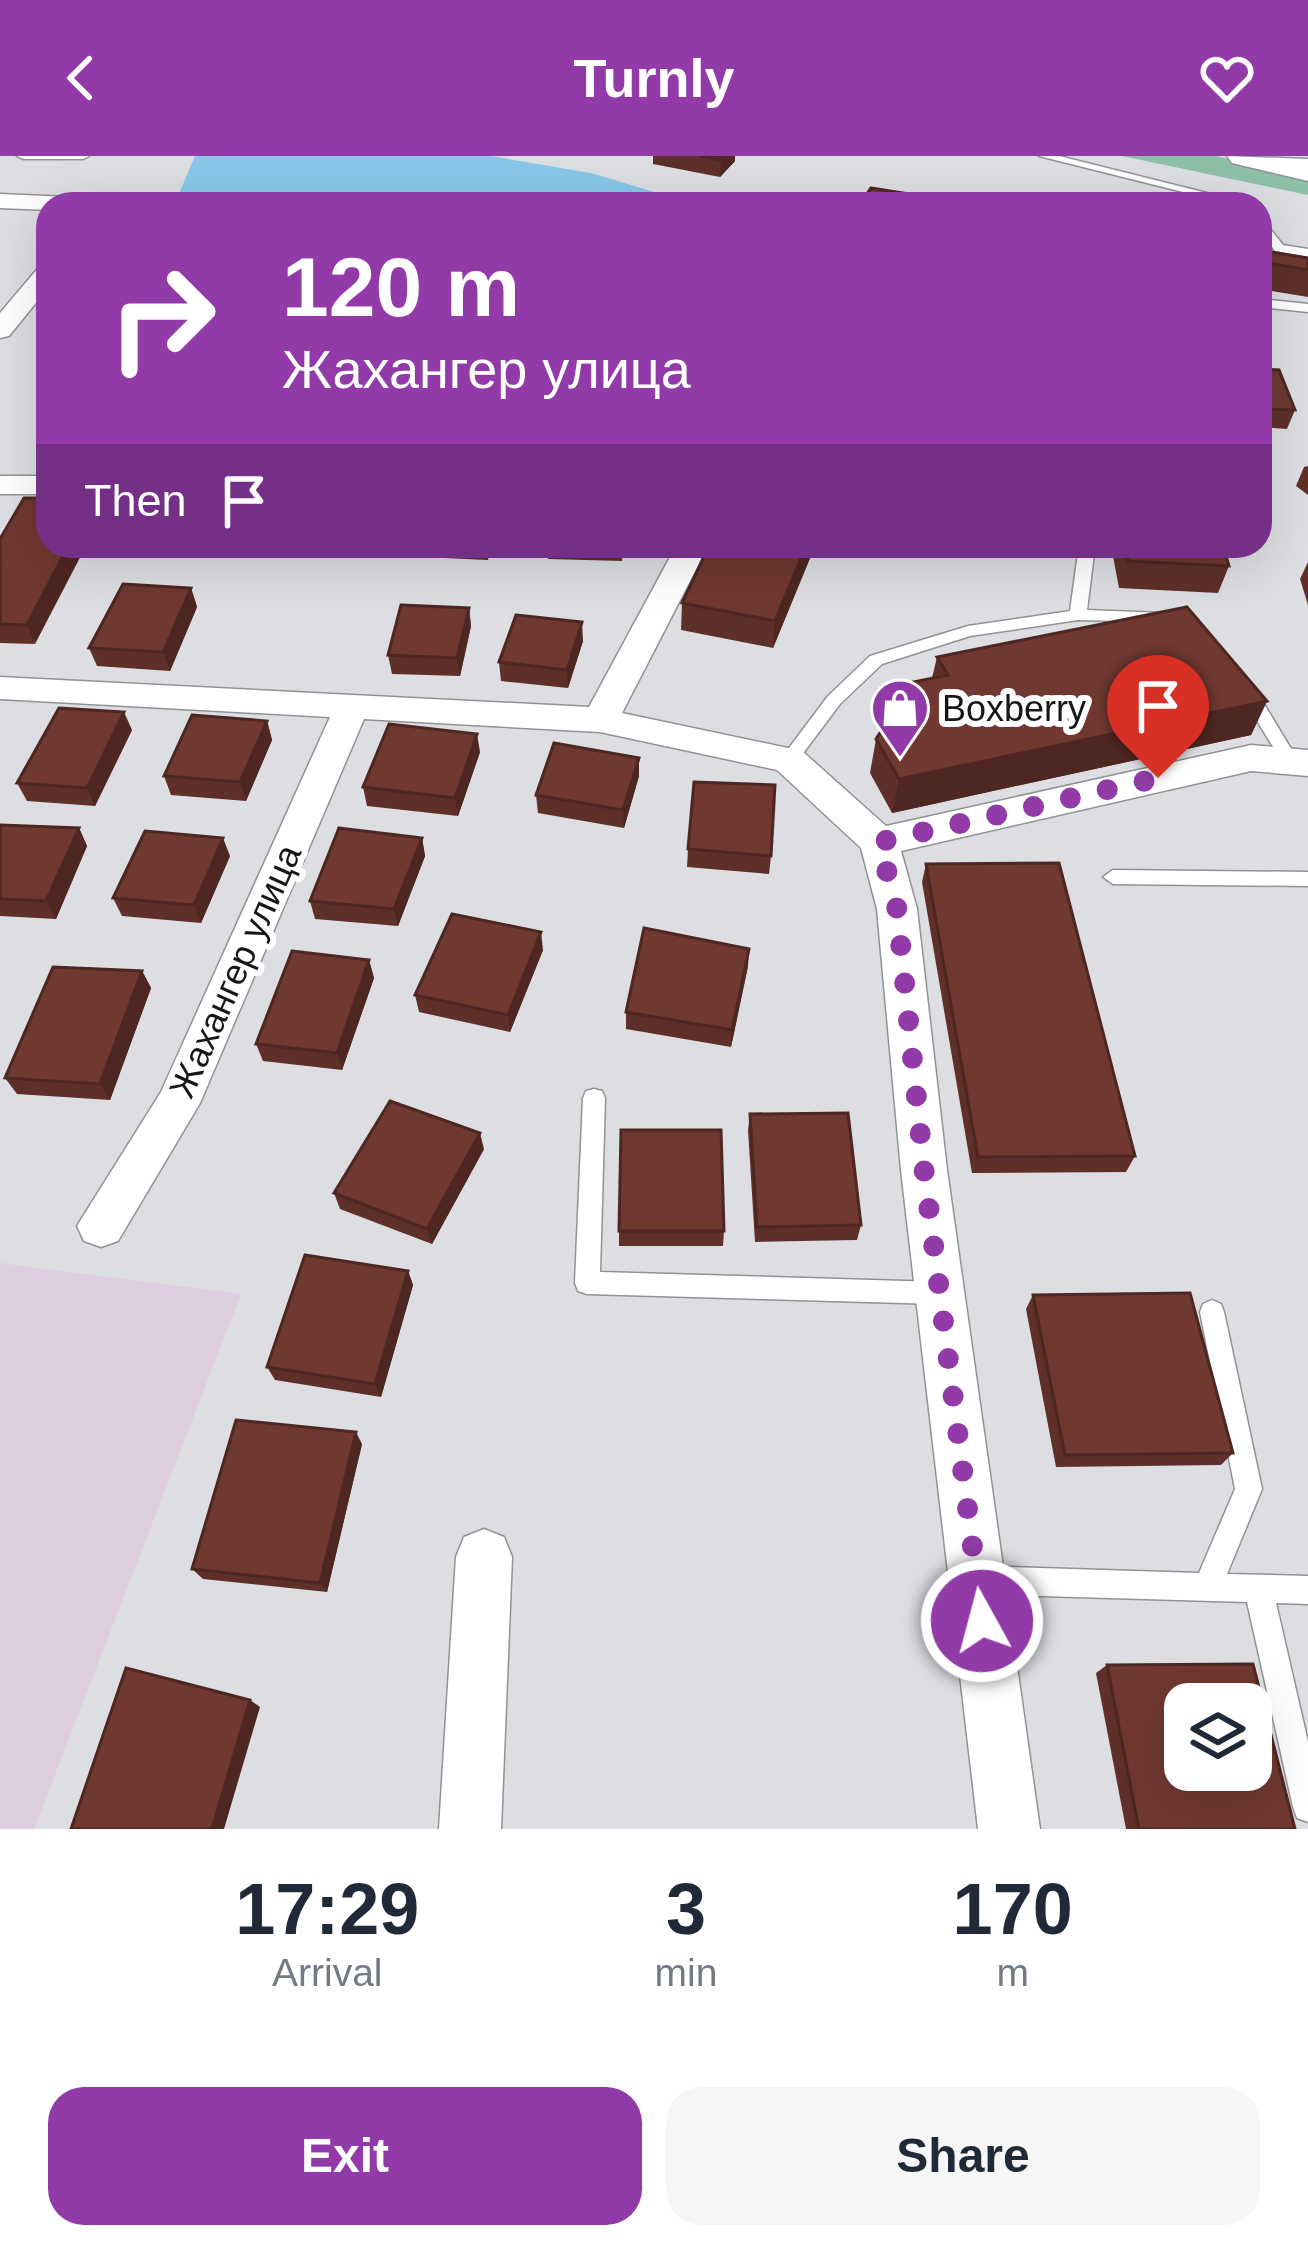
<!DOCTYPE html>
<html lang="en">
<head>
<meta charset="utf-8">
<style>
  body { margin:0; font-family:Helvetica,sans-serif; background:#f6f6f7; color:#1f2937; height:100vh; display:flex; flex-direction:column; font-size:45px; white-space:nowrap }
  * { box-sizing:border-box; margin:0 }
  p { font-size:39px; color:#747a83 }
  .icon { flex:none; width:66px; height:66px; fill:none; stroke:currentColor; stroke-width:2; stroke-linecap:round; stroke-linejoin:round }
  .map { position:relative; height:1673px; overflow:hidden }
  .side { display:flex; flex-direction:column; background:#fff; flex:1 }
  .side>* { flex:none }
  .top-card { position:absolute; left:36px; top:36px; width:1236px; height:366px; border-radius:36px; box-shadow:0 12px 48px #0002; background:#923ba8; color:#fff; overflow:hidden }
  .fabs { position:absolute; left:1164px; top:1527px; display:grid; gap:24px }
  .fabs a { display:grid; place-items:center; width:108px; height:108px; border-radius:24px; background:#fff; box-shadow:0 12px 48px #0002; font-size:60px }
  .pin { position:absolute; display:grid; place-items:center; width:102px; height:102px; color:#fff; margin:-123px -51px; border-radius:50% 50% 50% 0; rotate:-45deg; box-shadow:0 0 12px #0007 }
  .pin .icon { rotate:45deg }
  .me { position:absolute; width:132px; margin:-66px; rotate:353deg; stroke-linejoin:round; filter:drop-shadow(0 0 9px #0008) }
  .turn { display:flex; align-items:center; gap:42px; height:252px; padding:0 48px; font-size:54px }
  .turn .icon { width:156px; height:156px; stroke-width:2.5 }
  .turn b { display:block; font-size:84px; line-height:102px }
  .then { display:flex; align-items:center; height:114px; padding:0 48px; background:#0003; gap:24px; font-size:45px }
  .eta { display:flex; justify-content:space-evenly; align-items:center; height:204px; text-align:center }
  .eta b { font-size:72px; font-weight:700; line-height:84px }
  .primary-button { display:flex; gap:24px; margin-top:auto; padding:24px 48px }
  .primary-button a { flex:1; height:138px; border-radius:36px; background:#923ba8; color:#fff; font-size:48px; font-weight:700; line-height:138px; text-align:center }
  .primary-button a+a { background:#f6f6f7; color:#1f2937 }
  header { display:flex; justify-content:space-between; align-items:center; height:156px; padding:0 48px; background:#923ba8; color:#fff; font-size:54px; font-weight:700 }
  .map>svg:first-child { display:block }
  .education { fill:#decee0 }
  .green { fill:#8ec0a8 }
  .water { fill:#88c6e7 }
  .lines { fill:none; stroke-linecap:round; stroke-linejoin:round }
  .lane-casing { stroke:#909295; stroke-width:3 }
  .street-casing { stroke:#909295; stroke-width:3 }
  .primary-casing { stroke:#909295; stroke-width:3 }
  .lane { fill:#fff; fill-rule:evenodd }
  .street { fill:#fff; fill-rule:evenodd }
  .primary { fill:#fff; fill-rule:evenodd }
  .wall { fill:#5f302a }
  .shaded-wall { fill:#4e2722 }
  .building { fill:#6f3831; stroke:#4e2722; stroke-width:3; fill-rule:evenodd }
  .route { stroke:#923ba8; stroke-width:21; stroke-dasharray:0 37.8 }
  .labels { text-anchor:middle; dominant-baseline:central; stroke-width:12; stroke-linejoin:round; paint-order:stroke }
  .poi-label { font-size:36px; fill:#151617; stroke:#fff; text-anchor:start }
  .street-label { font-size:36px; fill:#151617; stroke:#fff }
</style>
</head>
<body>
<header><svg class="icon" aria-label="back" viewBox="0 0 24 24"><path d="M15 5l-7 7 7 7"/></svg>Turnly<svg class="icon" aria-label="heart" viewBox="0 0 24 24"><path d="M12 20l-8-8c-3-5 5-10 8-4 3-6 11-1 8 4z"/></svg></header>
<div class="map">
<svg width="1308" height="1673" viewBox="0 0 1308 1673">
  <rect width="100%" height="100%" fill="#dddee2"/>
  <polygon class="education" points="0,1107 241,1138 34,1673 0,1673"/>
  <polygon class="green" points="1122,0 1216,0 1308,20 1308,39"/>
  <polygon class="water" points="195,0 491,0 591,17 694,48 184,48 176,45"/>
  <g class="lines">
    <defs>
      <g id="lane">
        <polygon points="17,0 89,0 83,3 23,3"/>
        <polygon points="1039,0 1059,0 1251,48 1231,48"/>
        <polygon points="1260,60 1283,89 1308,93 1308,101 1275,95 1260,73"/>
        <polygon points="1260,143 1308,148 1308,156 1260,151"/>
        <polygon points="1079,390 1095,390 1087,454 1163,457 1171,462 1169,466 1078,464 970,480 882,508 840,548 795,608 783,608 780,604 828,540 870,500 968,470 1070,455"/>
        <polygon points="1249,531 1255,533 1296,601 1299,605 1296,609 1284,609 1240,537"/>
        <polygon points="1113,714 1308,716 1308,730 1113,728 1103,721"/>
        <polygon points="594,933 602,935 605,942 600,1116 939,1126 948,1129 951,1137 948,1145 939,1148 587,1138 578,1135 575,1127 583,942 586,935"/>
        <polygon points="1212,1144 1221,1148 1224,1156 1262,1333 1227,1418 1308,1420 1308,1448 1276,1447 1308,1586 1308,1666 1297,1662 1293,1651 1247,1446 978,1438 968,1434 964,1424 968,1414 978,1410 1199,1417 1235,1333 1200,1156 1203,1148"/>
      </g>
      <g id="street">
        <polygon points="0,38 69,41 81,48 48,48 48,54 0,52"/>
        <polygon points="48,109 48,132 9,180 0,182 0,157 39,111"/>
        <rect x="0" y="320" width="48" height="18"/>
        <polygon points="676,390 708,390 622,557 802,595 886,670 1251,589 1308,594 1308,620 1251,615 901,695 917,753 947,1014 1040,1673 978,1673 901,1014 877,753 861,692 777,614 600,576 364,563 200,947 118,1085 101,1091 84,1085 77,1070 161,936 330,561 0,543 0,521 589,551"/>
        <polygon points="484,1373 504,1381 512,1401 501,1673 439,1673 456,1401 464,1381"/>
      </g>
      <polygon id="primary" points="1227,0 1308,3 1308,25 1232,7"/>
    </defs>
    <use href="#lane" class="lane-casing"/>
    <use href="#street" class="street-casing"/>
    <use href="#primary" class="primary-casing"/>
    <use href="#lane" class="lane"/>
    <use href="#street" class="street"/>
    <use href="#primary" class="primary"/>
  </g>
  <g class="wall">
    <polygon points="653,0 735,0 735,5 720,21 653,8"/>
    <polygon points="1260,94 1308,102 1308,141 1260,133"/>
    <polygon points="1260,213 1295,254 1287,273 1260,271"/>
    <polygon points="1308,310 1308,339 1296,330 1304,311"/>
    <polygon points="0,383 35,488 0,487"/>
    <polygon points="420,390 491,390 488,404 422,401"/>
    <polygon points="547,390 624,390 622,405 548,403"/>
    <polygon points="709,390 811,390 810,402 773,492 681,474 682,447"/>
    <polygon points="960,390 1007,390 1004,400"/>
    <polygon points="1111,390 1223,390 1229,410 1218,437 1119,432"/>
    <polygon points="1308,406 1308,449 1300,423"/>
    <polygon points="191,432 197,451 170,515 97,510 89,492"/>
    <polygon points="469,452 471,470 460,520 392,518 388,499"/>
    <polygon points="583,485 568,532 501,525 499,506"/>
    <polygon points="937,501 1267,545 1251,579 892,657 870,617 876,583 932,522"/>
    <polygon points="267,565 272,584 246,645 171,639 164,620"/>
    <polygon points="132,574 95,650 27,645 17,627"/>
    <polygon points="480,596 458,660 367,650 363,631"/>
    <polygon points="639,602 639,620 624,672 538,657 536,639"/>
    <polygon points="0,669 79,672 87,690 56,763 0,760"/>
    <polygon points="422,682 425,700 398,770 315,763 310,745"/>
    <polygon points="688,693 771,700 769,718 687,711"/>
    <polygon points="230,700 201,767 122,760 113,742"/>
    <polygon points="926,708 1135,1000 1126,1016 972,1017 922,726"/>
    <polygon points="543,794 510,876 419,856 415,839"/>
    <polygon points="369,804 374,822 342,914 263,905 256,888"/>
    <polygon points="748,810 731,891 626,873 626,856"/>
    <polygon points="142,815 151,832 110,944 17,938 5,922"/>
    <polygon points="750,958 861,1069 857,1084 755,1086 748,974"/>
    <polygon points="484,993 432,1088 340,1053 334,1037"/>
    <polygon points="619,1075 724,1075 723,1090 619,1090"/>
    <polygon points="408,1115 413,1129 381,1241 275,1224 267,1211"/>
    <polygon points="1033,1139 1233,1297 1221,1309 1056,1311 1026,1153"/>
    <polygon points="362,1288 327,1436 203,1423 192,1413"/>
    <polygon points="1107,1509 1295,1673 1126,1673 1096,1517"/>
  </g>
  <g class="shaded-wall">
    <polygon points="724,0 735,0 735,5 720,21 721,4"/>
    <polygon points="68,390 86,390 35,488 27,469"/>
    <polygon points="806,390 811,390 810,402 773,492 775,465"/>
    <polygon points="191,432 197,451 170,515 163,496"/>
    <polygon points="469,452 471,470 460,520 457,502"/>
    <polygon points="582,466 583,485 568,532 567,514"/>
    <polygon points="1267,545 1251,579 892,657 899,623"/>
    <polygon points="124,556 132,574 95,650 87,632"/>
    <polygon points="267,565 272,584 246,645 240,626"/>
    <polygon points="477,578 480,596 458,660 455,642"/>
    <polygon points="639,602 639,620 624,672 623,654"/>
    <polygon points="79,672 87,690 56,763 46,745"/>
    <polygon points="223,682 230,700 201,767 194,749"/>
    <polygon points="422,682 425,700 398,770 394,753"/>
    <polygon points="541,776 543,794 510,876 508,859"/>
    <polygon points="749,793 748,810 731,891 732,874"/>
    <polygon points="369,804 374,822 342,914 337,897"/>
    <polygon points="142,815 151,832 110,944 100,928"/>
    <polygon points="480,977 484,993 432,1088 427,1073"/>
    <polygon points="408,1115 413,1129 381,1241 375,1228"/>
    <polygon points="356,1276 362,1288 327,1436 320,1427"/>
    <polygon points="250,1544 260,1551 224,1673 212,1673"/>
  </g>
  <g class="building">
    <polygon points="699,0 724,0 721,4"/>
    <polygon points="871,32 973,48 860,48"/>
    <polygon points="1260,94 1308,102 1308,114 1262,106 1260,113"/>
    <polygon points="1260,213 1279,214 1295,254 1260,253"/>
    <polygon points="24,342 48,342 48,390 68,390 27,469 0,468 0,383"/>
    <polygon points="709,390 806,390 775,465 682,447"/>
    <polygon points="1125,390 1223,390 1229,410 1128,405"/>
    <polygon points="123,428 191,432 163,496 89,492"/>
    <polygon points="401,449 469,452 457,502 388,499"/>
    <polygon points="1187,451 1267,545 899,623 876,583 913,526 948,519 937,501"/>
    <polygon points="516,459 582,466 567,514 499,506"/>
    <polygon points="59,552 124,556 87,632 17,627"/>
    <polygon points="192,559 267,565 240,626 164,620"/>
    <polygon points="389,568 477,578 455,642 363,631"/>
    <polygon points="554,587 639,602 623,654 536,639"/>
    <polygon points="694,626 775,629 771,700 688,693"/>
    <polygon points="0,669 79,672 46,745 0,743"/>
    <polygon points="339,672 422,682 394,753 310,745"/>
    <polygon points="145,675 223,682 194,749 113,742"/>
    <polygon points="1059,707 1135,1000 978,1001 926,708"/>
    <polygon points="452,758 541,776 508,859 415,839"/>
    <polygon points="644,772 749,793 732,874 626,856"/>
    <polygon points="292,795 369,804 337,897 256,888"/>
    <polygon points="53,811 142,815 100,928 5,922"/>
    <polygon points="390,945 480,977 427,1073 334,1037"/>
    <polygon points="848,957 861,1069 757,1071 750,958"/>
    <polygon points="621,974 721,974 724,1075 619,1075"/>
    <polygon points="305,1099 408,1115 375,1228 267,1211"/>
    <polygon points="1190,1137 1233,1297 1065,1299 1033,1139"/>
    <polygon points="236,1264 356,1276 320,1427 192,1413"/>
    <path d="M1253,1508L1295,1673H1139L1107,1509ZM1185,1548H1251V1614H1185Z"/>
    <polygon points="126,1512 250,1544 212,1673 71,1673"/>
  </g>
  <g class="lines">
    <polyline class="route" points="982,1465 924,1014 897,753 879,686 1158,622"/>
  </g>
  <defs>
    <symbol id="shop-pin" viewBox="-11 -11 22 30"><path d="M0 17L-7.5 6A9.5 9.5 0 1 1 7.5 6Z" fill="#923ba8" stroke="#fff"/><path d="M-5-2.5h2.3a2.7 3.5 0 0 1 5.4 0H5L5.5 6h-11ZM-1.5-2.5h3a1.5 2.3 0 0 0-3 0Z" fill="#fff"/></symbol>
  </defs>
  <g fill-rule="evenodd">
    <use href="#shop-pin" x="867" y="519" width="66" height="90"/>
  </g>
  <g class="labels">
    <g class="poi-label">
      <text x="942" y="552">Boxberry</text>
    </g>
    <g class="street-label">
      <text transform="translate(235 815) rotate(-66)">Жахангер улица</text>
    </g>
  </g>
</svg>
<div class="fabs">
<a><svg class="icon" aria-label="layers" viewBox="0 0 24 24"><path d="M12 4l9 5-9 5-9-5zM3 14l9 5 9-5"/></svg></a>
</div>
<div class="pin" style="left:1158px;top:622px;background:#d93025"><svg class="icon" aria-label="arrive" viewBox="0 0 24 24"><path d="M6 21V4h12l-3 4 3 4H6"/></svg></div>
<svg class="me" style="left:982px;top:1465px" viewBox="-20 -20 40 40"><circle r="17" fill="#923ba8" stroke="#fff" stroke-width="3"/><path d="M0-11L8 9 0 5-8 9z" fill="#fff"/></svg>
<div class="top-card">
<div class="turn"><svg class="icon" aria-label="right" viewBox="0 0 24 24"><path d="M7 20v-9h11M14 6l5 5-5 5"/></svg><div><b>120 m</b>Жахангер улица</div></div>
<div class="then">Then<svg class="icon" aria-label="arrive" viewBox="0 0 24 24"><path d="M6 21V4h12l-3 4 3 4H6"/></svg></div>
</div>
</div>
<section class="side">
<div class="eta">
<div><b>17:29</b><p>Arrival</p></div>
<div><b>3</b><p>min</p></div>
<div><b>170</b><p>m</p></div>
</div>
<div class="primary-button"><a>Exit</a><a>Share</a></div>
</section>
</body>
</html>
